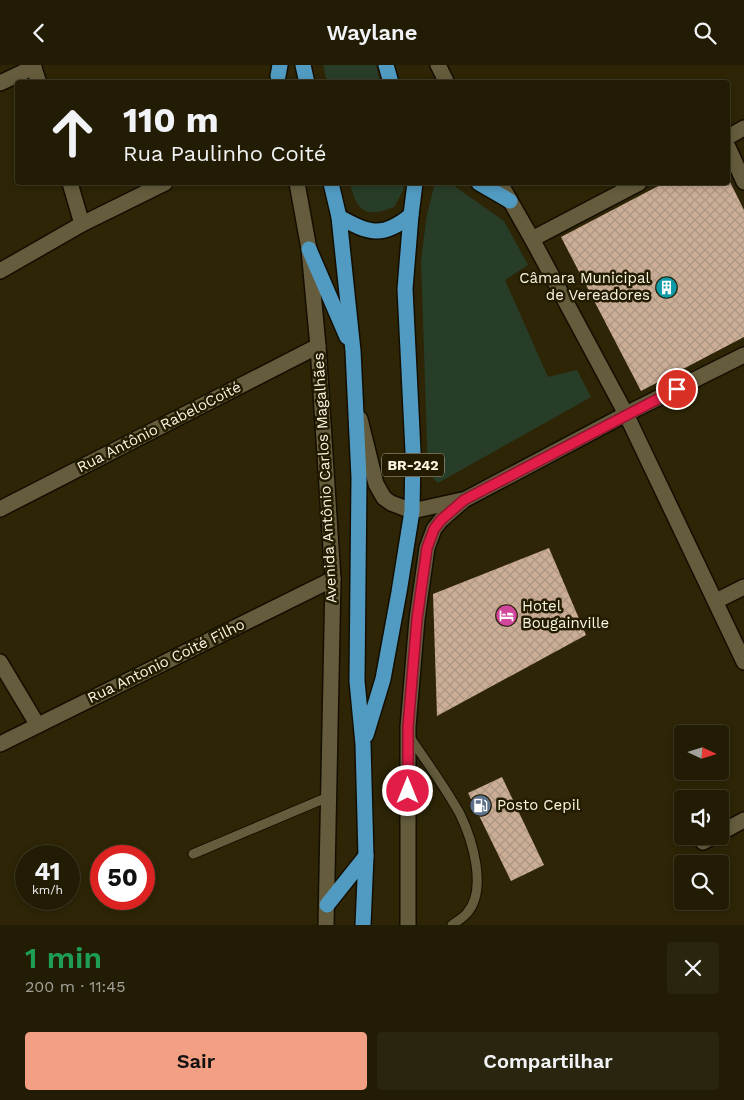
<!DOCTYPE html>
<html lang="pt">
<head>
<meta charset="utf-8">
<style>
  body { margin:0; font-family:"Work Sans",sans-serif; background:#2a250e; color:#f1f3f6; height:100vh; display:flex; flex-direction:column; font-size:19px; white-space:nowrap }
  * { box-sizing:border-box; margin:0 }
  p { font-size:16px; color:#a2a19a }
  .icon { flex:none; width:28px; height:28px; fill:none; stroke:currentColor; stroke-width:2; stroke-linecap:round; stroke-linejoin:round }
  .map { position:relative; height:860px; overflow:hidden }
  .details { display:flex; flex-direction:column; background:#221c04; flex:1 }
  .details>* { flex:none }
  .top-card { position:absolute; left:15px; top:15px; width:715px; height:105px; border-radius:5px; box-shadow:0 2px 8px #0003,0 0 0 1px #3f3a26; background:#221c04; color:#f1f3f6; overflow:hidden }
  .needle { width:32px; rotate:94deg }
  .buttons { position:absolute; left:674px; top:660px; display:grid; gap:10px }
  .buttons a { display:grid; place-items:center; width:55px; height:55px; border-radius:5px; background:#221c04; box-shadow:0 2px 8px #0003,0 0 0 1px #3f3a26; font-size:25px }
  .speed { position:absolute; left:15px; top:780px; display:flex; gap:10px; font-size:25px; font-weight:700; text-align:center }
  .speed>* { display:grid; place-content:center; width:65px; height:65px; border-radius:50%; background:#221c04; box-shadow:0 2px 8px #0003,0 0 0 1px #3f3a26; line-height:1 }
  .speed small { font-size:12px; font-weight:400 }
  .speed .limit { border:8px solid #d22; background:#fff; color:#111 }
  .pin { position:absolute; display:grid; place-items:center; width:42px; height:42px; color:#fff; margin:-21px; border:2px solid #fff; border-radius:50%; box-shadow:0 1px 5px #0007 }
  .me { position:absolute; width:55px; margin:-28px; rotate:0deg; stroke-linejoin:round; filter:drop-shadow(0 0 4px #0008) }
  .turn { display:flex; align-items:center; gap:18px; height:105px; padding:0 25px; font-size:22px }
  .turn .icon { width:65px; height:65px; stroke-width:2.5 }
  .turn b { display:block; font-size:35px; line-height:42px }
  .round { display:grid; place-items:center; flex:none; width:52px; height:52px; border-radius:5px; background:#2a250e }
  .headline { display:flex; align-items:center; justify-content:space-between; height:85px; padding:0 25px }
  h1 { font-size:30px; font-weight:600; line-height:38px; color:#1e9e55 }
  .primary-button { display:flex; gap:10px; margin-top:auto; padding:10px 25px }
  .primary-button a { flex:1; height:58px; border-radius:5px; background:#f39f83; color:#111; font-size:20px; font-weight:600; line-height:58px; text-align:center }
  .primary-button a+a { background:#2a250e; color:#f1f3f6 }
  header { display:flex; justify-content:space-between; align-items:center; height:65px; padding:0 25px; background:#221c04; font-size:22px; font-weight:600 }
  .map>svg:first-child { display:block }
  .park { fill:#283d28 }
  .building { fill:url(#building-cross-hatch) }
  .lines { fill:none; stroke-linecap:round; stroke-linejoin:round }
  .service-casing { stroke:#140e00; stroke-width:11 }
  .minor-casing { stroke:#140e00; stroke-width:18 }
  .tertiary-casing { stroke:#140e00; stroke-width:18 }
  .secondary-casing { stroke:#140e00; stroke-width:18 }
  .trunk-casing { stroke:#140e00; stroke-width:18 }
  .service { stroke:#645c3c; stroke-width:9 }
  .minor { stroke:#645c3c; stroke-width:15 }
  .tertiary { stroke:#645c3c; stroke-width:15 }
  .secondary { stroke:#645c3c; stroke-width:15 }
  .trunk { stroke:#519bc2; stroke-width:15 }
  .route-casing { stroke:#92132f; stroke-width:12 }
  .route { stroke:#e11d48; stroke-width:9 }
  .labels { text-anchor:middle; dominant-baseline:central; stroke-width:5; stroke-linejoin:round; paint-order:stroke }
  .shield { fill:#231c00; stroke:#b9b49f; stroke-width:1 }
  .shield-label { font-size:14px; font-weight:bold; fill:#f9f5e3 }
  .poi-label { font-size:15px; fill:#f9f5e3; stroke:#231c00; text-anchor:start }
  .street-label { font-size:15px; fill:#f9f5e3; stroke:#231c00 }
</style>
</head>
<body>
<header><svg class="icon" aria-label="back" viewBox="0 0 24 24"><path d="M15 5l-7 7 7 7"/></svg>Waylane<svg class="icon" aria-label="search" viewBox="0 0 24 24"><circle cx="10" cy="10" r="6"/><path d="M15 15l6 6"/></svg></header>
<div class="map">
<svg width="744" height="860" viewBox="0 0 744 860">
  <defs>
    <pattern id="building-cross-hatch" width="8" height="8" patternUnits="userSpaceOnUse" patternTransform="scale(1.25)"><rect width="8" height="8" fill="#ccae96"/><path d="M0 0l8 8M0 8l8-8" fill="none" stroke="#ac9582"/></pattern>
  </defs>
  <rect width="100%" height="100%" fill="#2d2506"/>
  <g class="park">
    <polygon points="323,0 376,0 380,17 327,17"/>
    <path d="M350,118H403V126L394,142C366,154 356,146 350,118Z"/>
    <polygon points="435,118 450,118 504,156 528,200 505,215 548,312 577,305 591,332 438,418 428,408 421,195 427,149"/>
  </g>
  <g class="building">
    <polygon points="728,113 744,145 744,272 641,326 561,172 664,118 728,118"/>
    <polygon points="549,483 586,570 437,651 433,529"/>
    <polygon points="502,712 544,800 511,816 468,728"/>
  </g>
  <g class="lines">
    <defs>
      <g id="service">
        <path d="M409,671C426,696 445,722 460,749C472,774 488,824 467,848C463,853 457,856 452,860"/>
        <polyline points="193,789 328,732"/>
      </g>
      <g id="minor">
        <polyline points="33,0 39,18"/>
        <polyline points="0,18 34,2"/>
        <polyline points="728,72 744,63"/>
        <polyline points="728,82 744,117"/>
        <polyline points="70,118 82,159"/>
        <polyline points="532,174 639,118"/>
        <polyline points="0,206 82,159 165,118"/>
        <polyline points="626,349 744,597"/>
        <polyline points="0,444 318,281"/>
        <polyline points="716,536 744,522"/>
        <polyline points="0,597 37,659"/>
        <polyline points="0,679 333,514"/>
        <polyline points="720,768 744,755"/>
        <polyline points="703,777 714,771"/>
      </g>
      <polyline id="tertiary" points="626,349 744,290"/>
      <g id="secondary">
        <polyline points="438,0 447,18"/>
        <polyline points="297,118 309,184 318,281 333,514 326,860"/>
        <polyline points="360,354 376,419 384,433 391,438 412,446 462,435"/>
        <polyline points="408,860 408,662 417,554 427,483 434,464 441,455 464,435 626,349 532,174 500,118"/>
      </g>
      <g id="trunk">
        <polyline points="303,0 307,18"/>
        <polyline points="386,0 391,18"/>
        <polyline points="278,11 280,0"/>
        <polyline points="331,118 339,152 353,286 359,413 357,616 363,679 366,791 363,860"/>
        <polyline points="479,118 510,136"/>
        <path d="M339,152C369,168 382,174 411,150"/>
        <polyline points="309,184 347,272"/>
        <polyline points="366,670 383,614 399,527 412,446 413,387 405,224 411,150 415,118"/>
        <polyline points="327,840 366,791"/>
      </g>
    </defs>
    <use href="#service" class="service-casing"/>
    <use href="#minor" class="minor-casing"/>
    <use href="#tertiary" class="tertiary-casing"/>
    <use href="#secondary" class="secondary-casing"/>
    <use href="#trunk" class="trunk-casing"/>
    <use href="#service" class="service"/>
    <use href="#minor" class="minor"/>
    <use href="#tertiary" class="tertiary"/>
    <use href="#secondary" class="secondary"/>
    <use href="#trunk" class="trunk"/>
  </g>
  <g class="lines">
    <defs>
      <polyline id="route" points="408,726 408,662 417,554 427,483 434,464 441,455 464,435 677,324"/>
    </defs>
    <use href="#route" class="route-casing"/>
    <use href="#route" class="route"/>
  </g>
  <defs>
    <symbol id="building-disc" viewBox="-11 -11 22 22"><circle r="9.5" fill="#0f9aa8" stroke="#231c00"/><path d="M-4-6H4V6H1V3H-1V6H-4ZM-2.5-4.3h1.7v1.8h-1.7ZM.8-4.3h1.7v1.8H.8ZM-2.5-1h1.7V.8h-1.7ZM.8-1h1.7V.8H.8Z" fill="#fff"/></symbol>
    <symbol id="hotel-disc" viewBox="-11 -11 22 22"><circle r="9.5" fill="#d1479c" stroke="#231c00"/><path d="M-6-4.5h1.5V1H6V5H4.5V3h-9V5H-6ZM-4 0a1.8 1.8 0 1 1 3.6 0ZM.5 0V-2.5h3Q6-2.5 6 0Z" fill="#fff"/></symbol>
    <symbol id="fuel-disc" viewBox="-11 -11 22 22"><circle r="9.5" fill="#5c6f8a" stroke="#231c00"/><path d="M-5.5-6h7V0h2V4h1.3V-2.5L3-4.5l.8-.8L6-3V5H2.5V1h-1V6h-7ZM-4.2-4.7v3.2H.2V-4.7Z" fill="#fff"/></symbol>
  </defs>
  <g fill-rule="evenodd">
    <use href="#building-disc" x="654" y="210" width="25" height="25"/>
    <use href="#hotel-disc" x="494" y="538" width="25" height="25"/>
    <use href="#fuel-disc" x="468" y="728" width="25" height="25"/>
  </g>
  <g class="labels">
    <rect class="shield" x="382" y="388.5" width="62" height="23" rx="4"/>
    <g class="shield-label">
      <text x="413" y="400">BR-242</text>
    </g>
    <g class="poi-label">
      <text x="650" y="213" text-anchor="end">Câmara Municipal<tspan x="650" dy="17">de Vereadores</tspan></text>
      <text x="522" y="541">Hotel<tspan x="522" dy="17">Bougainville</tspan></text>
      <text x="497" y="740">Posto Cepil</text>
    </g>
    <g class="street-label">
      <text transform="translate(159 362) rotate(-27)">Rua Antônio RabeloCoité</text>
      <text transform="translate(325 413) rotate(-93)">Avenida Antônio Carlos Magalhães</text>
      <text transform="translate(166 596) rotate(-26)">Rua Antonio Coité Filho</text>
    </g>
  </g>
</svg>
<div class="buttons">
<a><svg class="needle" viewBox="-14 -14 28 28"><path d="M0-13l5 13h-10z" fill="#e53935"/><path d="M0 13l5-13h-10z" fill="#a2a19a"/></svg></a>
<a><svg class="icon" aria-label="sound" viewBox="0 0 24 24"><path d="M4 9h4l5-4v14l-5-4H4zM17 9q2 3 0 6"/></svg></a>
<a><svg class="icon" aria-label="search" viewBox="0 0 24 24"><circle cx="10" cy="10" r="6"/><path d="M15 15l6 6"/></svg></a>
</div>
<div class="speed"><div>41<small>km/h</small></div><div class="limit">50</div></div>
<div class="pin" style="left:677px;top:324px;background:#d93025"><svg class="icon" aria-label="arrive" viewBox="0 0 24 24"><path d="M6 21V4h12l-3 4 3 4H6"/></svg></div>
<svg class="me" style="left:408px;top:726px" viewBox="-20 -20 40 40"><circle r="17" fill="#e11d48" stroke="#fff" stroke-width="3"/><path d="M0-11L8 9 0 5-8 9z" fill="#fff"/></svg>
<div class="top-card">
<div class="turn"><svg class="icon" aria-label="ahead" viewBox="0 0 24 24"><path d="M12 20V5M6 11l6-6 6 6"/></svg><div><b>110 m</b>Rua Paulinho Coité</div></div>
</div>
</div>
<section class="details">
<div class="headline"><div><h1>1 min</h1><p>200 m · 11:45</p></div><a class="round"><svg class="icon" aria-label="close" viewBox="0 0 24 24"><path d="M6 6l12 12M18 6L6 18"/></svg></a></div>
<div class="primary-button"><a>Sair</a><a>Compartilhar</a></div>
</section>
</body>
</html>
